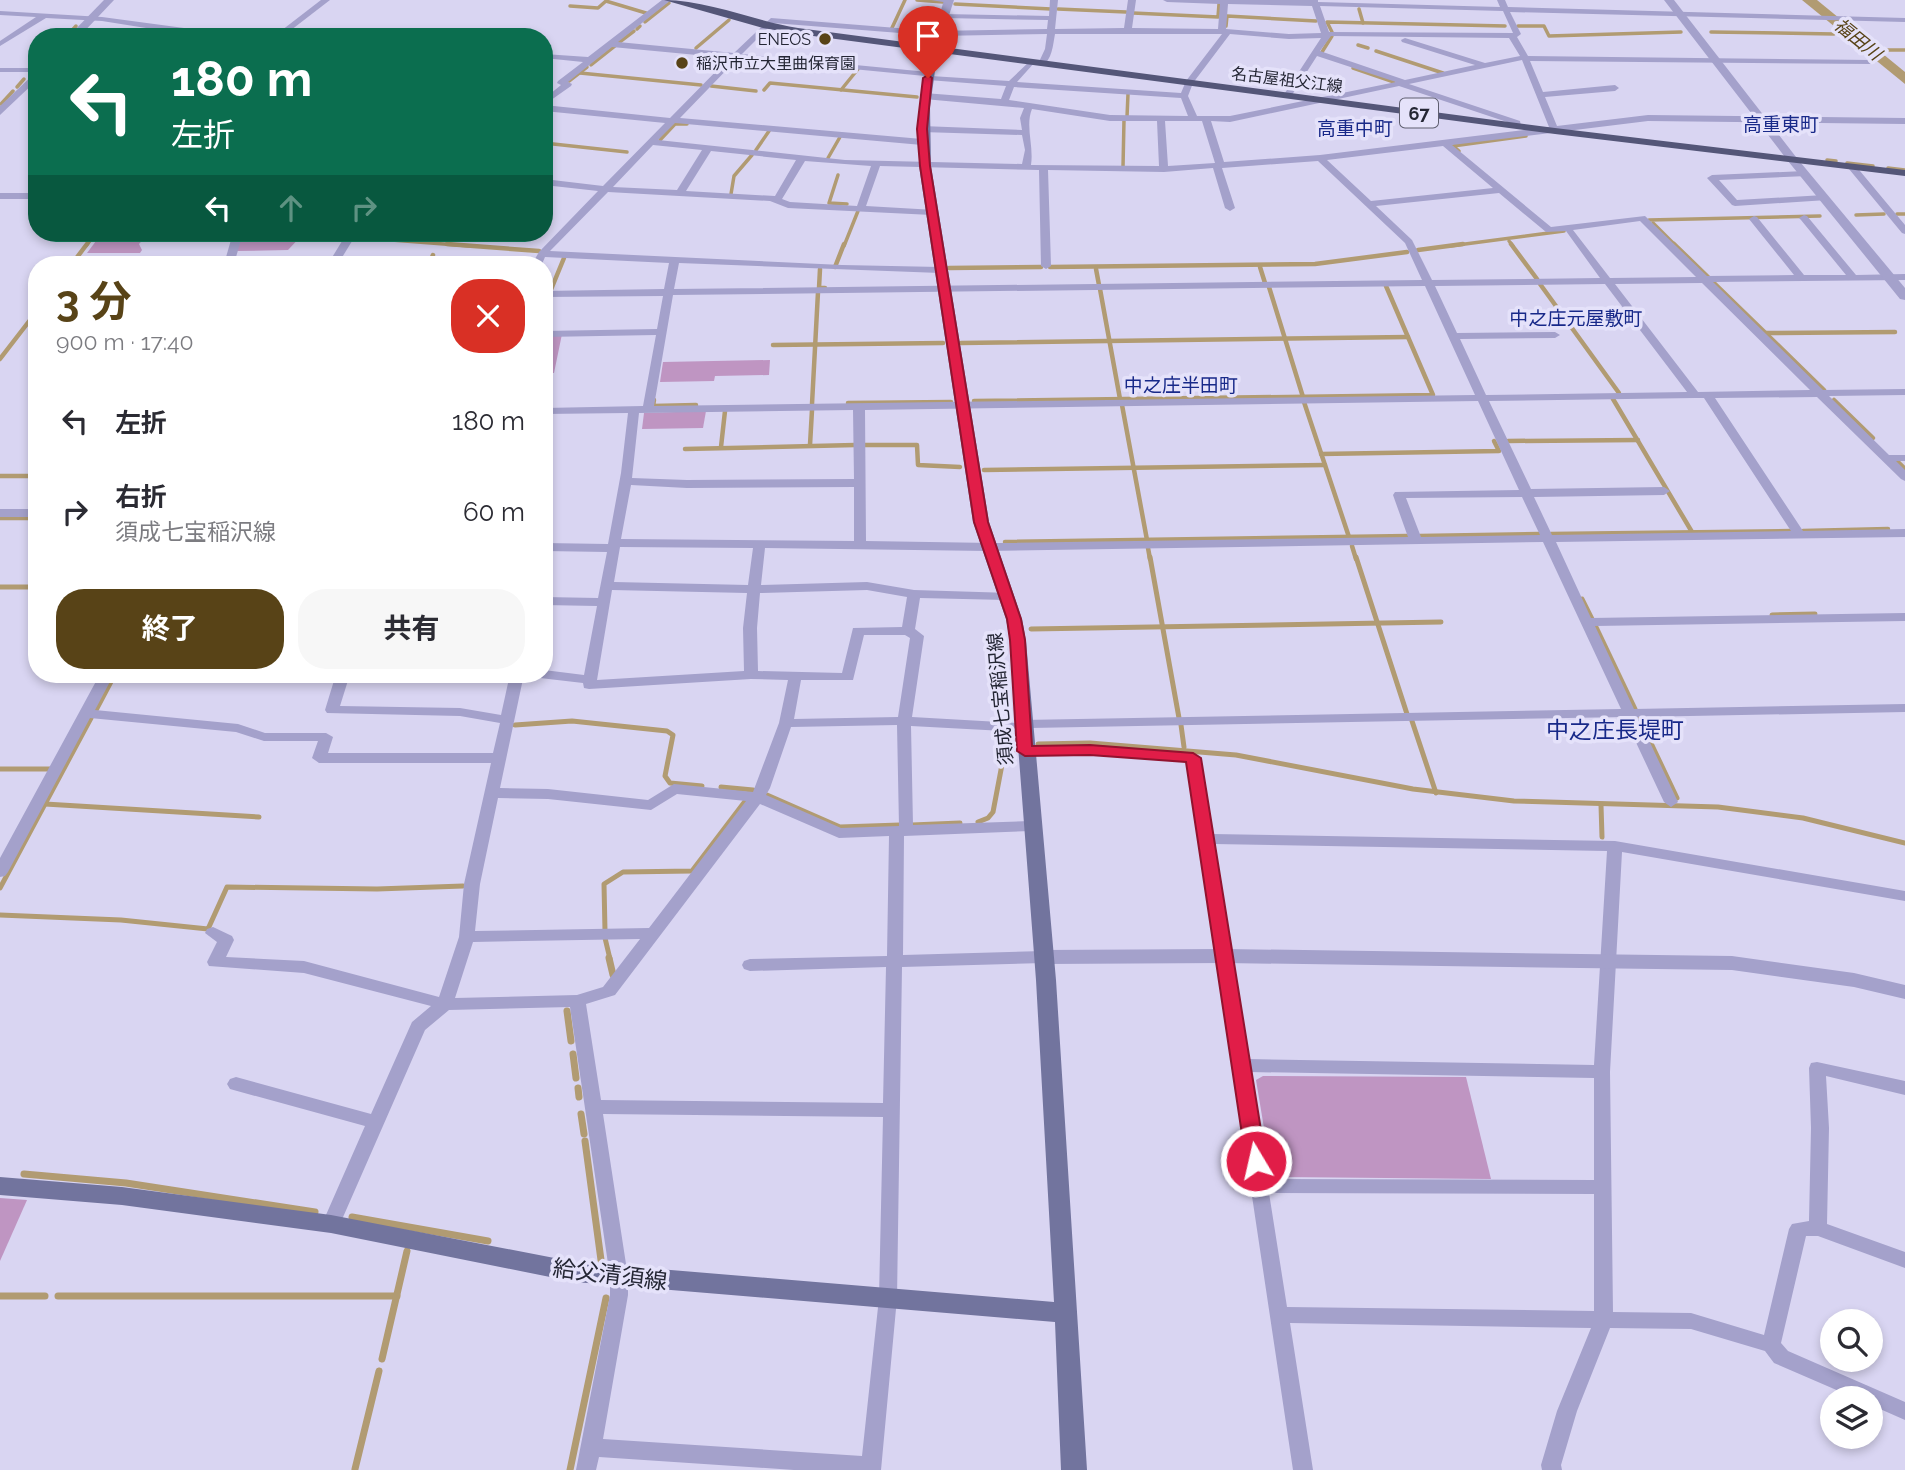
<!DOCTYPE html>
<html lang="ja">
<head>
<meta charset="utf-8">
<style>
  body { margin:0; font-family:Raleway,"Noto Sans JP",sans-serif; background:#f7f7f7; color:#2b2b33; height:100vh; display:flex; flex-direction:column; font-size:26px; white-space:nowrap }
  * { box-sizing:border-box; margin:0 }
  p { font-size:23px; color:#7c7c81 }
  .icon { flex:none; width:38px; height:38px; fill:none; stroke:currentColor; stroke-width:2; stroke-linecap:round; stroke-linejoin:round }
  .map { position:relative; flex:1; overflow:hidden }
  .details { position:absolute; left:28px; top:256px; width:525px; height:427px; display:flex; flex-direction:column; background:#fff; border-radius:28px; box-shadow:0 4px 10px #0003 }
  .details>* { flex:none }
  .hud { position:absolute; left:28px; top:28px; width:525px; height:214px; border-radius:28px; box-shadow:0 4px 10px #0003; background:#0b6e4f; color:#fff; overflow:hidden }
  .tools { position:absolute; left:1820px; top:1309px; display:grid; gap:14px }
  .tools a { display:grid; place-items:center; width:63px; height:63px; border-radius:50%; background:#fff; box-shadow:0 4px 10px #0003; font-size:35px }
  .pin { position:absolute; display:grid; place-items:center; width:60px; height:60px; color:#fff; margin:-72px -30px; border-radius:50% 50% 50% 0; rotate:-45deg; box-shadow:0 0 7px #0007 }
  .pin .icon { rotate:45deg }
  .me { position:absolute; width:77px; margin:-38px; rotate:351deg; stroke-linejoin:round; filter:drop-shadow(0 0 5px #0008) }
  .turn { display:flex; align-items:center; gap:24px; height:147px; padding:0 28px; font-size:32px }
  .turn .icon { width:91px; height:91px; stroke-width:2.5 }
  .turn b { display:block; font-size:49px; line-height:60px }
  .lanes { display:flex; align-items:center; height:66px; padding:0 28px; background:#0003; justify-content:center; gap:35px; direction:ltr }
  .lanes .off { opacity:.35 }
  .round { display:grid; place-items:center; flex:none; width:74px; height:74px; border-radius:28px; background:#f7f7f7 }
  .overview { display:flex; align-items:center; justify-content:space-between; height:119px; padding:0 28px }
  h1 { font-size:42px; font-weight:700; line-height:52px; color:#584317 }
  .action { display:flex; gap:14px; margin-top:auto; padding:14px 28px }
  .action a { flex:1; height:80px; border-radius:28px; background:#584317; color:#fff; font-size:28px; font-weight:700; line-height:80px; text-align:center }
  .action a+a { background:#f7f7f7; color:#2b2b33 }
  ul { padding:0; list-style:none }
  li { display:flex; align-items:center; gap:21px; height:91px; padding:0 28px }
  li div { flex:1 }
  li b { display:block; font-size:26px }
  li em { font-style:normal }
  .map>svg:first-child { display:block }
  .green { fill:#bf95c2 }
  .water { fill:#b19b72 }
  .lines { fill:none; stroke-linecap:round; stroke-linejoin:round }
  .stream-far3 { stroke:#b19b72; stroke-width:3.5 }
  .stream-far2 { stroke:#b19b72; stroke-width:4.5 }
  .stream-far1 { stroke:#b19b72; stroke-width:5 }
  .stream { stroke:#b19b72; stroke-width:7 }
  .minor { fill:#a4a1cb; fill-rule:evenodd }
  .tertiary { fill:#a4a1cb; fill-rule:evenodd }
  .secondary { fill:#72749e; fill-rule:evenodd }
  .primary { fill:#545678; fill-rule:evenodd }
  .route { fill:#e11d48; stroke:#92132f; stroke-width:2 }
  .poi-dot { fill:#584317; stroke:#e5e2fa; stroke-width:2.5 }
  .labels { text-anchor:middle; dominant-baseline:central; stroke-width:7; stroke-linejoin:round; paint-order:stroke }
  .far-poi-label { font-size:16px; fill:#242634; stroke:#e5e2fa; text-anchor:end }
  .far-street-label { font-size:16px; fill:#242634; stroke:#e5e2fa }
  .far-water-label { font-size:18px; font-style:italic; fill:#584317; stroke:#e5e2fa }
  .shield { fill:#e5e2fa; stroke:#5e5e6f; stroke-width:2 }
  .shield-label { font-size:18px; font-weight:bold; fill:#242634 }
  .far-quarter-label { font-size:19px; fill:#182989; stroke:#e5e2fa }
  .street-label { font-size:19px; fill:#242634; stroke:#e5e2fa }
  .quarter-label { font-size:23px; fill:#182989; stroke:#e5e2fa }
  .near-street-label { font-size:23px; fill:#242634; stroke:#e5e2fa }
</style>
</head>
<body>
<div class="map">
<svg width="1905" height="1470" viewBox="0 0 1905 1470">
  <rect width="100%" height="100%" fill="#d9d5f2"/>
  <g class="green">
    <polygon points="102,233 149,233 139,244 142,250 140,253 87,253"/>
    <polygon points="278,233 303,234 288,250 237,251 242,235 273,237"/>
    <polygon points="562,334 554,373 552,373 549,383 544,384 544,335"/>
    <polygon points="770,360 769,375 715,376 714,381 660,382 663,362"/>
    <polygon points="706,411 703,428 642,429 644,413"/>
    <polygon points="1263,1076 1466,1077 1491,1179 1282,1177 1271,1170 1256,1080"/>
    <polygon points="0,1198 27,1200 0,1261"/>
  </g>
  <polygon class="water" points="1802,0 1817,0 1905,72 1905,84"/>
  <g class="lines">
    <g class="stream-far3">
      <polyline points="917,0 943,2"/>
      <polyline points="955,4 1051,9"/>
      <polyline points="570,6 598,8 606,1 646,13"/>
      <polyline points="1058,9 1126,12"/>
      <polyline points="1359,9 1363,23"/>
      <polyline points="1133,13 1218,17 1219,4"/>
      <polyline points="645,22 669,3"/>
      <polyline points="1226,26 1227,16 1316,21"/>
      <polyline points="1518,26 1544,26 1549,36 1681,32"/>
      <polyline points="637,29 640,26"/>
      <polyline points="891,30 905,0"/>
      <polyline points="1332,32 1327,22 1505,26"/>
      <polyline points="1711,32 1834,34"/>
      <polyline points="66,37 76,26"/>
      <polyline points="617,44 634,31"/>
      <polyline points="1358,45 1368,48"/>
      <polyline points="696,48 729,20"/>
      <polyline points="1886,50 1905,50"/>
      <polyline points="1376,51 1443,73"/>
      <polyline points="1322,52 1332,36"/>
      <polyline points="591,65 615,46"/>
      <polyline points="1353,68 1394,82"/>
      <polyline points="580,73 701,85"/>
      <polyline points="569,81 587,67"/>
      <polyline points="711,86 756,91"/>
      <polyline points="17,87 24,79"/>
      <polyline points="764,90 770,83 917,97"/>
      <polyline points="841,90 858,69"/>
      <polyline points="1,104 13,91"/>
      <polyline points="1127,117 1128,94"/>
      <polyline points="660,140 675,124 687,124"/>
      <polyline points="544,143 627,152"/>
      <polyline points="756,150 769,131"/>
      <polyline points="1459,151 1453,146 1526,136"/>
      <polyline points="828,158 840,137"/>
      <polyline points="1827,160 1836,161"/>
      <polyline points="1847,163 1873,166"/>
      <polyline points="1123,167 1124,120"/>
      <polyline points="1888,168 1905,170"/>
      <polyline points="838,175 829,203 847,204"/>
      <polyline points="731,194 734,176 752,155"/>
      <polyline points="1897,214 1905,214"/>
      <polyline points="1856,215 1884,214"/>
      <polyline points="1649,220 1820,216"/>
      <polyline points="1653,223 1676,246"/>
      <polyline points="295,233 345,236"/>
      <polyline points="352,237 470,246"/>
      <polyline points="1509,241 1513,246"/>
      <polyline points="86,246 96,233"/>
      <polyline points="844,246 858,211"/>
      <polyline points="1450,246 1564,231"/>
    </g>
    <g class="stream-far2">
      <polyline points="447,244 539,251"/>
      <polyline points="1511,244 1537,279"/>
      <polyline points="1674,244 1708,277"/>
      <polyline points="1418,250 1463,244"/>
      <polyline points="72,264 87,244"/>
      <polyline points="429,264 433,255"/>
      <polyline points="835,267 844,244"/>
      <polyline points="1050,267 1315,264 1407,252"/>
      <polyline points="1260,267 1265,283"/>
      <polyline points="949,268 1041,267"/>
      <polyline points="820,269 819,288 825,288"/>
      <polyline points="1096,269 1099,285"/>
      <polyline points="1713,282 1824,390"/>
      <polyline points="1540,284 1619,393"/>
      <polyline points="1269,287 1303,397"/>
      <polyline points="1100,289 1120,399"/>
      <polyline points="550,292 564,258"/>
      <polyline points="1766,333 1895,332"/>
      <polyline points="961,343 1408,337"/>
      <polyline points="773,345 943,343"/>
      <polyline points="0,359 37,311"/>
      <polyline points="1613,399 1692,532"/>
      <polyline points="654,400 653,406 696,405"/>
      <polyline points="1834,400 1873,438"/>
      <polyline points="974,401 1433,395 1386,286"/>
      <polyline points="1304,402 1349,537"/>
      <polyline points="848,403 951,402"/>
      <polyline points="812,404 818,292"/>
      <polyline points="1122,405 1147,540"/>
      <polyline points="1508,441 1638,440"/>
      <polyline points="810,445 812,410"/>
      <polyline points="863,445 917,445 918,465 960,467"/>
      <polyline points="721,447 725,411"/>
      <polyline points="685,449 855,445"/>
      <polyline points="1321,454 1499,451 1494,441"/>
      <polyline points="1897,461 1905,469"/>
      <polyline points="984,470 1325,465"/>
      <polyline points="0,476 37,476"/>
      <polyline points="0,518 37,518"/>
      <polyline points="1803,531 1888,529"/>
      <polyline points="1551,534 1791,531"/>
      <polyline points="1420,536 1539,534"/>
      <polyline points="1005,542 1408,536"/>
      <polyline points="1352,546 1356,559"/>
      <polyline points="1148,548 1150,559"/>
    </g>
    <g class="stream-far1">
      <polyline points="1150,557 1179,718"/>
      <polyline points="1356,557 1407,714"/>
      <polyline points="0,587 37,587"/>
      <polyline points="1582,599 1592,619"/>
      <polyline points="1772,615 1815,614"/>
      <polyline points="1595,625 1635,709"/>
      <polyline points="1031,629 1441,622"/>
      <polyline points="96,710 115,674"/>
      <polyline points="1639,718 1677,798"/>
      <polyline points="1412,721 1436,793"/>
      <polyline points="515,725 572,721 667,731 673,735 665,776 670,783 702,786"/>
      <polyline points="1181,725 1184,747"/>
      <polyline points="1038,744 1090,743 1236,755 1413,789 1514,801 1718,807 1803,818 1905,843"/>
      <polyline points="0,769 50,769"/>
      <polyline points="721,787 753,790"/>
      <polyline points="767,795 840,827 900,825"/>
      <polyline points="45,804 259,817"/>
      <polyline points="1601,805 1602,837"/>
      <polyline points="978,822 988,818 993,812 1004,754 1012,752"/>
      <polyline points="912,825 960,823"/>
      <polyline points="0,888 91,718"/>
      <polyline points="0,915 121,920 208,929 227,887 377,889 463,886"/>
      <polyline points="605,931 604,884 623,872 692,871 746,800"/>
      <polyline points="605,938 610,959"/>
    </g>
    <g class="stream">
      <polyline points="609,958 613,975"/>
      <polyline points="567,1011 571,1041"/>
      <polyline points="573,1054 576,1078"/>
      <polyline points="578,1088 579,1097"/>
      <polyline points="581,1114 584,1134"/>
      <polyline points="585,1141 601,1260"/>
      <polyline points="24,1174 126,1183 315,1212"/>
      <polyline points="352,1217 488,1241"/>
      <polyline points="0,1296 45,1296"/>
      <polyline points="58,1296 397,1296"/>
      <polyline points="382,1359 407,1251"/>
      <polyline points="355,1469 379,1371"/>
      <polyline points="570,1470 606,1298"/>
    </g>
    <g class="minor">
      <polygon points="321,0 330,0 282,37 273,37"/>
      <path d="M662,0H671L618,42L734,53L771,18L935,31L1047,29L1048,20L944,18L940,16L944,14L1049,16L1050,0H1058L1055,29L1124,28L1128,0H1136L1132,28L1218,29L1220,4L1167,2L1163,0H1318V2L1500,7L1497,0H1505L1508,7L1905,18V22L1510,12L1521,34L1517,37L1528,56L1872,60L1876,62L1872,64L1530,61L1543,92L1615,85L1619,88L1615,91L1545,97L1557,126L1648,115L1905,118V124L1648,121L1452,145L1551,227L1645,216L1707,276L1794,275L1749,219L1754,216L1757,217L1804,275H1846L1801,220L1799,218L1804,215L1807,216L1856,275L1905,274V280L1713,282L1823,390L1905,389V395L1829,396L1889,455H1905V461H1896L1905,470V481L1901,479L1817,397L1715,398L1803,531L1905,529V537L1556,542L1591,618L1905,613V621L1595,626L1634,709L1905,704V712L1638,717L1678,802L1671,807L1664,802L1624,717L1030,728L1023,732L911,726L913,825L1031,821L1038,826L1031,831L904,836L903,955L1044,951L1050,953L1052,957L1050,961L1044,963L902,967L897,1298L881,1470H794L599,1457L596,1470H576L610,1295V1277L570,1007L449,1010L425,1030L340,1224L337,1229L331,1231L325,1229L322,1224L365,1126L230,1089L227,1084L230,1079L236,1077L371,1114L412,1022L431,1006L304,973L209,966L207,962L217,942L205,933L207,929L213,927L232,936L234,940L226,957L304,961L439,997L459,937L464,884L491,763H319L312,758L318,741H264L236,732L90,718L8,872L5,876L0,877V858L100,674H114L95,710L238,724L265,733H326L333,737L328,753H493L500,723L460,716L327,713L325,710L336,674H350L340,706L460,708L501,715L510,674H524L500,788L548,789L648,800L674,784L753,792L779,723L788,680L751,679L589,689L584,688L583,683L540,678L533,674H544V670L584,675L597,606L544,605V597L598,598L607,552L544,551V543L608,544L621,473L628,413L544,414V408L643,406L656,335L544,337V331L657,329L663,296L544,297V291L664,289L669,263L545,257L542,264H532L539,252L598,191L544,185V179L603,186L665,123L544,111V99L561,85L557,83L558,81L583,62L544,58V54L588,57ZM1228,4L1312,6L1321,33L1289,34L1226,29ZM1320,6L1503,11L1513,33L1329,32ZM773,23L938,36L1047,34L1045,49L1038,64L1042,66C1052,60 1053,45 1055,34H1222L1186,81L1181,93L1017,82L1035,62L1031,60L1009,81L931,76V72H928L742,54ZM1230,34L1289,39L1321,38L1283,96L1284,98H1290L1317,56L1396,82L1230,116H1197L1188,96L1193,83ZM1331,36L1509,38L1520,56L1485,63L1405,38L1401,40L1402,42L1475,65L1405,80L1320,51ZM612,47L729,58L670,118L544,105L571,86L572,84L568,82ZM738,58L925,76L924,78L928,80L1006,86L1001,99L924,93L920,96L924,99L1024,108L1020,118L1022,130L922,126L918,129L922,132L1022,135L1025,150L1022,164L845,160L658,140L675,123L922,145L926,142L922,139L680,118ZM1522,60L1549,127L1320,155L1224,162L1211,121L1230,122L1399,86L1513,124L1517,129L1521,126L1520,121L1409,84ZM1014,87L1181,98L1188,116L1110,115L1009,100ZM1032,109L1110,121H1157L1159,166L1031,165C1034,146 1025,126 1032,109ZM1165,121H1202L1215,163L1168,166ZM653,145L702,150L677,190L613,187ZM1443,146L1493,188L1371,201L1327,160ZM711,151L796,160L775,196L686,191ZM805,161L871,166L857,206L790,202L782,199ZM1318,161L1405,243L1422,280L674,289L679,263L940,273L945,270L940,267L842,265L550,251L608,192L770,201L788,208L932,215L937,212L935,210L866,206L880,166L1039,170L1041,266L1046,269L1051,266L1048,170L1164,172L1213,168L1225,208L1230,211L1235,208L1222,168ZM1499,193L1546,232L1566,231L1600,278L1432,280L1412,240L1376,206ZM1640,221L1696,277L1610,278L1573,230ZM1702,283L1810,390L1698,392L1615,284ZM1605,284L1687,392L1486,395L1460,339L1555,338L1560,335L1555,332L1457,333L1435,286ZM1425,286L1475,395L654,406L673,295ZM1695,398H1704L1791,531L1552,535L1534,497L1664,495L1670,491L1664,487L1531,489L1489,401ZM1478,401L1519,490L1395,492L1393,495L1408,537L992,543L866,541L865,410ZM853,410L854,479L687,480L632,478L639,413ZM631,485L687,488L854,487V541L621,539ZM1522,497L1540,535L1421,537L1406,498ZM1543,542L1621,709L1023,720L1017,723L912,717L924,636L915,629L920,598L1006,600L1012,596L1011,593L914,590L867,582L761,585L765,548L989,551ZM620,547L753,548L748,585L614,582ZM612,590L747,593L743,628L744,671L597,680ZM867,590L907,597L902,627L853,628L842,673L758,671L757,628L760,593ZM864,635H905L910,638L898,717L794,719L801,680H853ZM897,725L899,826L841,828L766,795L770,788L791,727ZM677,794L746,801L649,928L475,931L480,884L498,798L548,799L651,810ZM760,804L839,838L889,836L887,956L750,959L744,961L742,965L744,969L750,971L886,967L883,1103L601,1100L586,1004L615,995ZM640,939L603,987L577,995L455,998L473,942ZM603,1114L883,1117L879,1298L862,1456L603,1439L628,1295V1277Z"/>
      <polygon points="931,0 952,0 953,1 949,3"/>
      <polygon points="0,11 102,17 251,37 220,37 165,31 102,21 46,18 0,46 0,41 36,17 0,15"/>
      <rect x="0" y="68" width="37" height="4"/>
      <polygon points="1852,164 1855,165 1905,225 1905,234 1902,233 1849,169 1847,167"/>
      <polygon points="1804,171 1809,174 1807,176 1719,180 1737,200 1824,195 1827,196 1827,200 1735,206 1732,205 1707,178 1712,175"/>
      <rect x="0" y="193" width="37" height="6"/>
      <polygon points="233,233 243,233 234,264 224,264"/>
      <polygon points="347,233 357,233 338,264 328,264"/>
      <rect x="0" y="509" width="37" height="8"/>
      <path d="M1090,746L1198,755L1212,834L1615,841L1905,891V901L1622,852L1610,1072L1613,1312L1691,1313L1764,1335L1789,1229L1792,1224L1809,1221L1811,1128L1809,1068L1811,1063L1817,1062L1905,1081V1095L1826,1076L1829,1128L1827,1224L1905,1252V1268L1818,1236H1806L1781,1343L1788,1351L1905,1402V1420L1871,1405V1398H1855L1774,1363L1765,1351L1691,1329L1610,1328L1577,1411L1561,1465L1562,1470H1542L1541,1465L1557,1411L1591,1328L1290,1323L1313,1470H1293L1187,762L1090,754L1025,755L1018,751L1025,747ZM1214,844L1607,851L1594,1065L1248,1059ZM1250,1072L1594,1078V1180L1267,1179ZM1269,1193L1594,1194V1311L1287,1307Z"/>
    </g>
    <g class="tertiary">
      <polygon points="104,0 114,0 79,37 68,37"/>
      <polygon points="944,0 954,0 938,49 929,51"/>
      <polygon points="1664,0 1674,0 1796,157 1905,288 1905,300 1900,299 1788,161"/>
      <polygon points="37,71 37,80 0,115 0,106"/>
      <polygon points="1225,949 1732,956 1854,973 1905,985 1905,999 1854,987 1732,970 1225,963 1044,964 1037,962 1034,957 1037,952 1044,950"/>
    </g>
    <polygon class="secondary" points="929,47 938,49 930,107 931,166 989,522 1022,619 1026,641 1056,980 1087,1470 1061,1470 1055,1322 575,1282 331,1233 122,1205 0,1195 0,1177 122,1187 331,1215 575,1262 1054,1302 1036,980 1010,641 1006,619 973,522 919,166 920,107"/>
    <path class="primary" d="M664,0C707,0 755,21 798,28L1555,128L1905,170V176L1555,134L798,34L763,28Z"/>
  </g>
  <polygon class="route" points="928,75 932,78 927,129 930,166 988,522 1021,619 1025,640 1032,746 1090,745 1193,753 1201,758 1266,1161 1263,1167 1256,1169 1249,1167 1246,1161 1186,762 1090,755 1025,756 1017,751 1010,640 1007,619 974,522 920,166 917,129 923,78"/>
  <g class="poi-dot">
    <circle cx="825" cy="39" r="7"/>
    <circle cx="682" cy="63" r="7"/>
  </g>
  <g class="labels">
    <g class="far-poi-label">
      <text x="811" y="39">ENEOS</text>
      <text x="696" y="63" text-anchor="start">稲沢市立大里曲保育園</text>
    </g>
    <g class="far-street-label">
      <text transform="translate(1287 80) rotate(7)">名古屋祖父江線</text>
    </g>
    <g class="far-water-label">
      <text transform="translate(1858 39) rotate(39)">福田川</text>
    </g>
    <rect class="shield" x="1400" y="98.5" width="38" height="29" rx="5"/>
    <g class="shield-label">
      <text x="1419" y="113">67</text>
    </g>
    <g class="far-quarter-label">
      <text x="1781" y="124">高重東町</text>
      <text x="1355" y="128">高重中町</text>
      <text x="1576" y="318">中之庄元屋敷町</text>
      <text x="1181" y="385">中之庄半田町</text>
    </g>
    <g class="street-label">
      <text transform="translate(1000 699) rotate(-95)">須成七宝稲沢線</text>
    </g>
    <g class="quarter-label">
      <text x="1615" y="729">中之庄長堤町</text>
    </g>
    <g class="near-street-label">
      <text transform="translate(610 1274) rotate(7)">給父清須線</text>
    </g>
  </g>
</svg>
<div class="tools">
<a><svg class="icon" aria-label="search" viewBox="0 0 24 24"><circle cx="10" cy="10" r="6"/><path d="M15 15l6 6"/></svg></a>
<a><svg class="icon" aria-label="layers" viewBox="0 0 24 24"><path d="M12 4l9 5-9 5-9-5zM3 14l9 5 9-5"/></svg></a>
</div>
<div class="pin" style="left:928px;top:78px;background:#d93025"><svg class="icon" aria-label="arrive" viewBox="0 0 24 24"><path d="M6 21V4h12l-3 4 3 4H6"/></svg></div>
<svg class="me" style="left:1256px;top:1161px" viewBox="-20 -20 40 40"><circle r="17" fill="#e11d48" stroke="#fff" stroke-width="3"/><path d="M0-11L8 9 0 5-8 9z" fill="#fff"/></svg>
<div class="hud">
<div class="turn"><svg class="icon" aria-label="left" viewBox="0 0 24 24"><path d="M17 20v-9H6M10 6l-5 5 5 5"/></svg><div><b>180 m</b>左折</div></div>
<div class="lanes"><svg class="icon" aria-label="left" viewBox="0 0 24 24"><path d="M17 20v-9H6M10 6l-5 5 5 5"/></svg><svg class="icon off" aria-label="ahead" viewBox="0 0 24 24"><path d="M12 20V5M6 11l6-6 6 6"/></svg><svg class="icon off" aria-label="right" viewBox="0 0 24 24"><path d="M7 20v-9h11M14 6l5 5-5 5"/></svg></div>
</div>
<section class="details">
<div class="overview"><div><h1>3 分</h1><p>900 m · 17:40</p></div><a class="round" style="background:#d93025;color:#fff"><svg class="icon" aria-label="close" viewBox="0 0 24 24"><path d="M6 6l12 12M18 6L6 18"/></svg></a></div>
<ul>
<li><svg class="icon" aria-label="left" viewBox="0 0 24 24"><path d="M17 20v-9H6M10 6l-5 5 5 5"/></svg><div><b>左折</b></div><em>180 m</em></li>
<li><svg class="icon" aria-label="right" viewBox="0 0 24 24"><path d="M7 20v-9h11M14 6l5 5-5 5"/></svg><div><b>右折</b><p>須成七宝稲沢線</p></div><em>60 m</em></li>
</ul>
<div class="action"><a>終了</a><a>共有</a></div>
</section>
</div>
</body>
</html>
